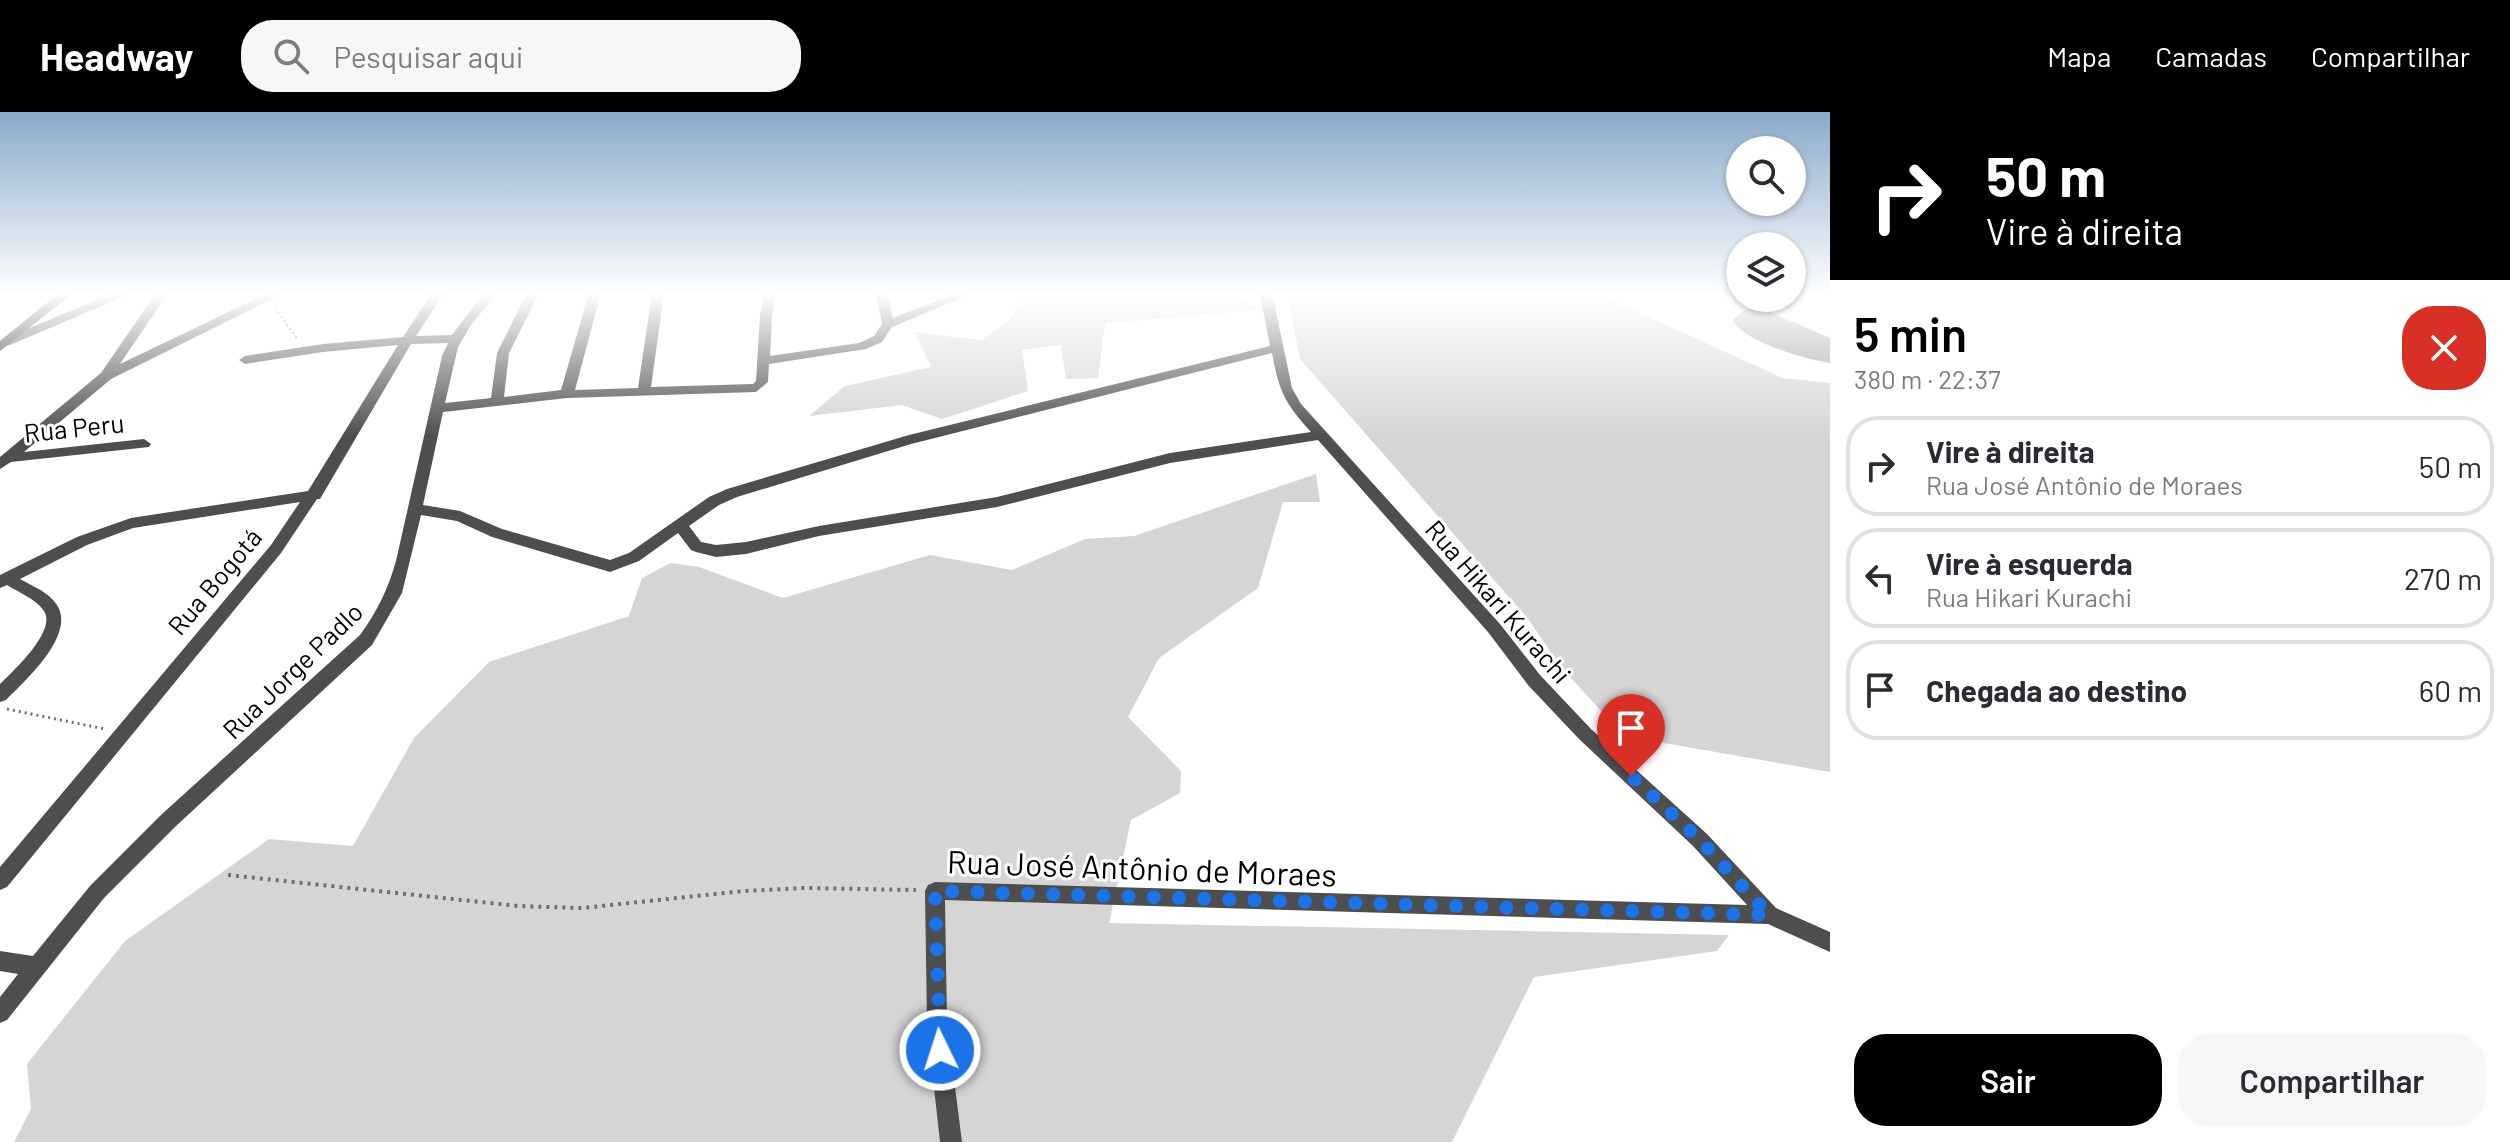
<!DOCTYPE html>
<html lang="pt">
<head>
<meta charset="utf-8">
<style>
  body { margin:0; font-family:Barlow,sans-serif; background:#f7f7f7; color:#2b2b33; height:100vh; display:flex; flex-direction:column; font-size:30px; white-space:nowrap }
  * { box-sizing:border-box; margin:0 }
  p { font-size:26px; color:#7c7c81 }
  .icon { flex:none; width:44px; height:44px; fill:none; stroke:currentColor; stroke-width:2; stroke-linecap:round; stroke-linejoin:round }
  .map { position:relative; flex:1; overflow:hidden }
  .drawer { display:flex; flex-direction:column; background:#fff; width:680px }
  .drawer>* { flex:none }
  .hud { background:#000; color:#fff; overflow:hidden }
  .fabs { position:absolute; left:1726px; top:24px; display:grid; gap:16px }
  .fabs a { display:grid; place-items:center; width:80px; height:80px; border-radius:50%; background:#fff; box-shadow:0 2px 6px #0004; font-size:40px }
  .pin { position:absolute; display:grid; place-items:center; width:68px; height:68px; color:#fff; margin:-82px -34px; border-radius:50% 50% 50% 0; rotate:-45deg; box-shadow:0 0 8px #0007 }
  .pin .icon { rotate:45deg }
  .me { position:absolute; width:88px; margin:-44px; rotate:356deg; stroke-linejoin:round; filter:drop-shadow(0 0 6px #0008) }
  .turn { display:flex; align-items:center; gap:28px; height:168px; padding:0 24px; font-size:36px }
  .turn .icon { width:104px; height:104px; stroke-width:2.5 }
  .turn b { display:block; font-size:56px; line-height:68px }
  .round { display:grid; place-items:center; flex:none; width:84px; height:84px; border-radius:32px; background:#f7f7f7 }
  .summary { display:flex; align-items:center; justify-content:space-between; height:136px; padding:0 24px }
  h1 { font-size:48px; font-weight:600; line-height:60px; color:#000 }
  .primary-button { display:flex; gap:16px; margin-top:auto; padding:16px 24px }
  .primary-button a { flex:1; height:92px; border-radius:32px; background:#000; color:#fff; font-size:32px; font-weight:600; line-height:92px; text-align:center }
  .primary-button a+a { background:#f7f7f7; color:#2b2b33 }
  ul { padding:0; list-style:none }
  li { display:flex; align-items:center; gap:24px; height:100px; margin:0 16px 12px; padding:0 8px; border:4px solid #e1e1e2; border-radius:32px }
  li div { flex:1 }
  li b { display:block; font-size:30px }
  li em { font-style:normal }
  header { display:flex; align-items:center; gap:48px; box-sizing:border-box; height:112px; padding:0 40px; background:#000; color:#fff }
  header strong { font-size:38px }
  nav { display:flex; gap:44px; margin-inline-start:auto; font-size:28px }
  .search { width:560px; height:72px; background:#f7f7f7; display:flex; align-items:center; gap:20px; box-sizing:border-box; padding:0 28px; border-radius:32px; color:#7c7c81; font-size:30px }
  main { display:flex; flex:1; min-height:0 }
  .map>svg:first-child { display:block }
  .green { fill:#d5d5d5 }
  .water { fill:#9c9c9c }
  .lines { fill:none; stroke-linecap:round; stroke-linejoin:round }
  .path-far2 { stroke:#707070; stroke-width:2; stroke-dasharray:2 3; stroke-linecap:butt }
  .path-far1 { stroke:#707070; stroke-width:3; stroke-dasharray:2 4; stroke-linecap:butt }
  .path { stroke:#707070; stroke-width:4; stroke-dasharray:3 5; stroke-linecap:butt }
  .street { fill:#4e4e4e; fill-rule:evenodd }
  .secondary { fill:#1b1b1b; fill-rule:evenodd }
  .route { stroke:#1a73e8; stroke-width:14; stroke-dasharray:0 25.2 }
  .labels { text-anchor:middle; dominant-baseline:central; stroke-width:6; stroke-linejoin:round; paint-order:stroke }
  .street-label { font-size:26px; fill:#000; stroke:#fff }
  .near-street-label { font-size:32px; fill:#000; stroke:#fff }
</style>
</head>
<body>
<header>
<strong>Headway</strong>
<div class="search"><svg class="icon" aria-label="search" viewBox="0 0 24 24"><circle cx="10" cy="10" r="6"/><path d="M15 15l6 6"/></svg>Pesquisar aqui</div>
<nav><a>Mapa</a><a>Camadas</a><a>Compartilhar</a></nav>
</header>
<main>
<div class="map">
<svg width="1830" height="1030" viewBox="0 0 1830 1030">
  <rect width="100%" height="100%" fill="#fff"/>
  <g class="green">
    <polygon points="1027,181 1235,181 1258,198 1105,211 1098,266 1066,267 1061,233 1022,238 1028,279 942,307 902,293 809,304 845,274 931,255 915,220 981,228 1006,212"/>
    <polygon points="1287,181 1597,181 1782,266 1830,271 1830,660 1624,624 1560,554 1529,508 1300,247"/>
    <polygon points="1316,362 1320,390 1283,390 1258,476 1159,546 1128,605 1181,659 1180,681 1131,708 1109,811 1729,823 1717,839 1534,865 1452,1030 14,1030 31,997 27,952 125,829 269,727 353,734 414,626 489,550 629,504 642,466 671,451 699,455 783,486 930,443 1012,458 1085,427 1134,424"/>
  </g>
  <path class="water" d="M1756,194L1830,226V251C1806,247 1743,230 1733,208L1743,199Z"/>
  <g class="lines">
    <polyline class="path-far2" points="275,196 298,228"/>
    <polyline class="path-far1" points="7,597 105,617"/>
    <polyline class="path" points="228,763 518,794 582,796 744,779 804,776 916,778"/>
    <g class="street">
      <polygon points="115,181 132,181 10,233 6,234 0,230 2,227"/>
      <polygon points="156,181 168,181 120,252 268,181 284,181 111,267 24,340 144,327 151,332 149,335 11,350 0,357 0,345 101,261"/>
      <path d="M432,181H444L416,224L452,223L484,181H497L471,213L458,235L445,291L491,286L497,241L525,185L531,181L537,185L509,241L504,285L561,278L589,181H601L575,278L638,276L652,181H664L651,275L753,272L756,269L760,203L765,181H777L772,203L770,244L859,231L874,224L882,212L876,181H888L893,206L956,181H973L892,215L882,230L866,237L769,252L768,270L756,280L567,286L443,300L423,393L460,399L502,417L610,448L629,441L709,385L727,377L909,323L1270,234L1260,181H1272L1292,276L1301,292L1500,512L1540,563L1591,617L1707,722L1776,796L1830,820V840L1768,812L945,788L947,912L962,1030H940L927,912L925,779L928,773L935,770L1747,793L1693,734L1579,627L1528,573L1488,520L1318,328L1170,351L997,395L819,424L746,442L716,445L696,440L691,438L678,421L639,449L610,460L492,425L457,409L421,403L402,481L372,533L176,714L104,786L7,908L0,911V885L18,862L0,859V839L33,844L90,774L162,702L360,523C377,500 388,477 396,449L442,244L448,231L411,232L320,387H317L281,441L7,775L0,778V755L271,433L300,390L133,416L87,433L20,467C32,474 49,480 57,493C76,523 26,568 6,588L0,590V572C13,559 57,519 44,499C36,487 18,480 7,473L0,476V463L77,425L131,406L308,379L398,233L323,240L245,252L239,248L245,244L323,232L403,225ZM1272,241C1279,280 1285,291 1311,320L1170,341L997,385L819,414L746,430L716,433L701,430L689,414L719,393L737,385L911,332Z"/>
    </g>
    <polygon class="secondary" points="59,181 73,181 0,239 0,229"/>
  </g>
  <linearGradient id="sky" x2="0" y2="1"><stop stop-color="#89aaca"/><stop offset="0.56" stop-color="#fff"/><stop offset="1" stop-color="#fff" stop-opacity="0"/></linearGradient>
  <rect width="1830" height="325" fill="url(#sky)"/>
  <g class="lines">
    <polyline class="route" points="940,938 935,779 1769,803 1700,728 1631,664"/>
  </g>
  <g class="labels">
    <g class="street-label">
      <text transform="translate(74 315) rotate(-6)">Rua Peru</text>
      <text transform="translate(214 469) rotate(-50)">Rua Bogotá</text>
      <text transform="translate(1499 489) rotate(49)">Rua Hikari Kurachi</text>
      <text transform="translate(292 558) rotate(-44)">Rua Jorge Padlo</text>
    </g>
    <g class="near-street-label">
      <text transform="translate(1142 755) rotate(2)">Rua José Antônio de Moraes</text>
    </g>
  </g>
</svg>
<div class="fabs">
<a><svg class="icon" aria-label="search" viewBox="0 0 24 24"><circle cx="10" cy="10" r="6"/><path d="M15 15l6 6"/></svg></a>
<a><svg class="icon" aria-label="layers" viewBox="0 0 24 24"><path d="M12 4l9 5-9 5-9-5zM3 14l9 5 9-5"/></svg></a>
</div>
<div class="pin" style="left:1631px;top:664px;background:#d93025"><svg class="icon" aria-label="arrive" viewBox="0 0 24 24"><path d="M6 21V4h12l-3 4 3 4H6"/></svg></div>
<svg class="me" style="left:940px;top:938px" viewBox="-20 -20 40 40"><circle r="17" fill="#1a73e8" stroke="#fff" stroke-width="3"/><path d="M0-11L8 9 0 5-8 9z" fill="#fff"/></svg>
</div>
<section class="drawer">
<div class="hud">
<div class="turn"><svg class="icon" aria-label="right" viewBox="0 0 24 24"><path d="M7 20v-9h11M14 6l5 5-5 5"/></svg><div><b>50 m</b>Vire à direita</div></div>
</div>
<div class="summary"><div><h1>5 min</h1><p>380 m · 22:37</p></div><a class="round" style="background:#d93025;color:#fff"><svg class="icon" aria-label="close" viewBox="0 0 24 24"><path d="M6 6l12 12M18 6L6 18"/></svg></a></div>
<ul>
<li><svg class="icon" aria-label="right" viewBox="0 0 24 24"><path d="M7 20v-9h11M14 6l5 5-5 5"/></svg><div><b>Vire à direita</b><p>Rua José Antônio de Moraes</p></div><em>50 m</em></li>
<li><svg class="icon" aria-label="left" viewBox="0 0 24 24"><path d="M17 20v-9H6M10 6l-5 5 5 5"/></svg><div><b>Vire à esquerda</b><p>Rua Hikari Kurachi</p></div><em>270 m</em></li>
<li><svg class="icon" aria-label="arrive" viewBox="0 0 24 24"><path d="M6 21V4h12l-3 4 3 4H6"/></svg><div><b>Chegada ao destino</b></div><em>60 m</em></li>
</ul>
<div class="primary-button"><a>Sair</a><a>Compartilhar</a></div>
</section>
</main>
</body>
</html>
